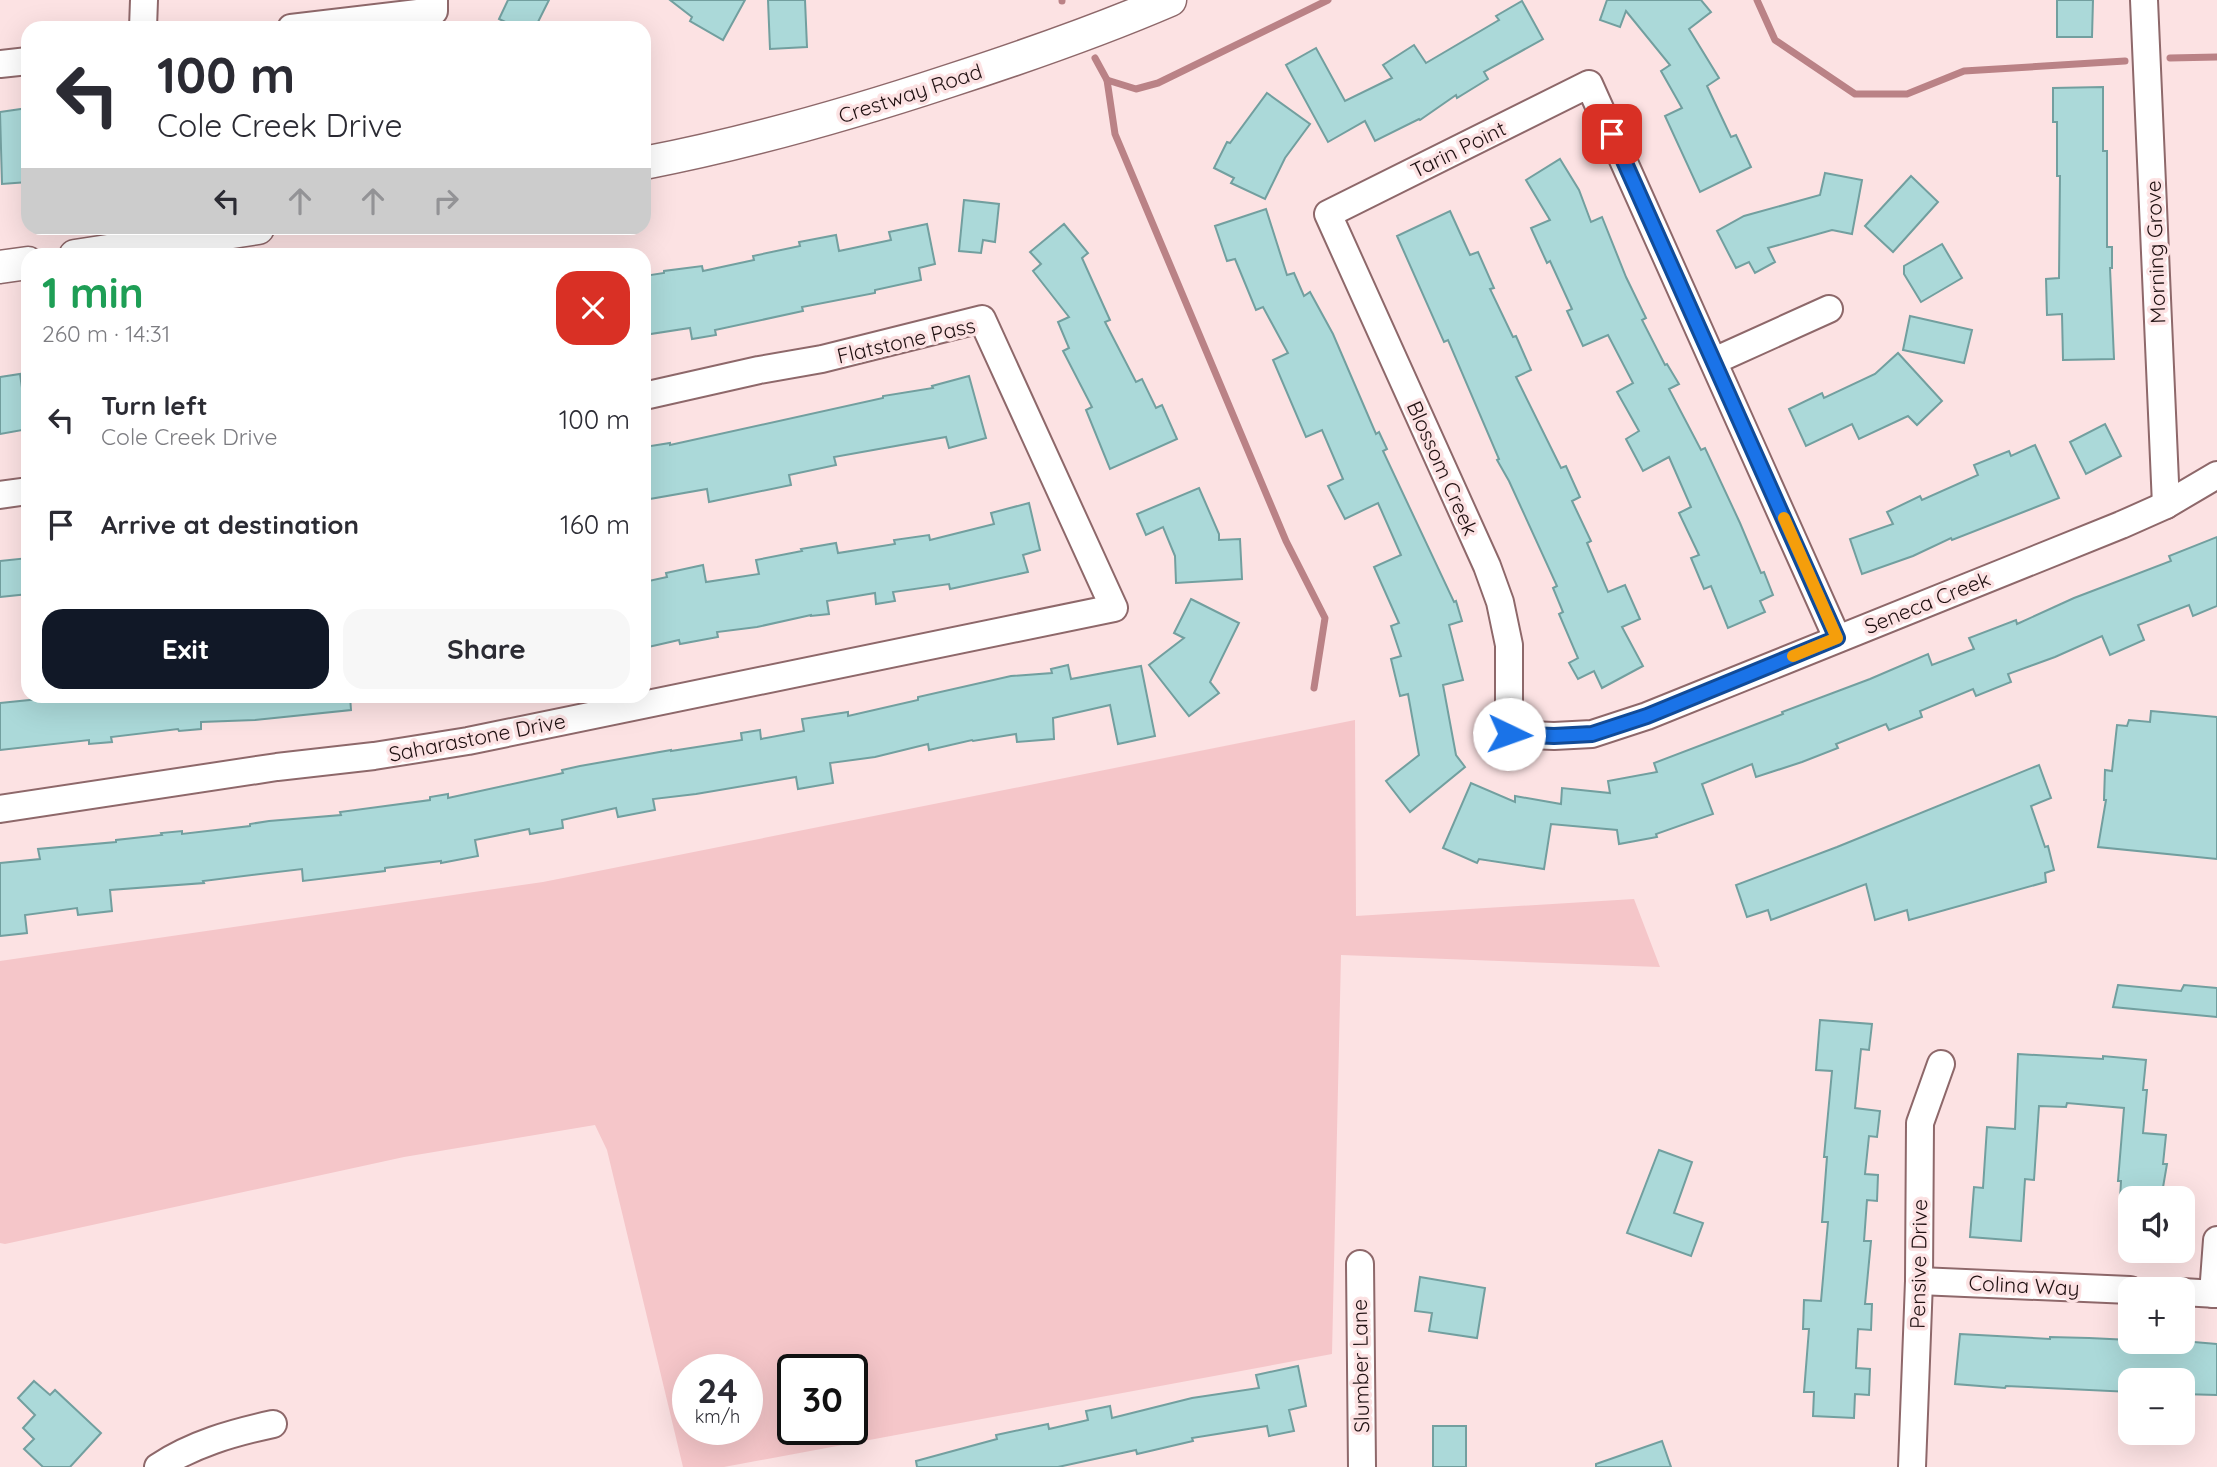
<!DOCTYPE html>
<html lang="en">
<head>
<meta charset="utf-8">
<style>
  body { margin:0; font-family:Quicksand,sans-serif; background:#f7f7f7; color:#2b2b33; height:100vh; display:flex; flex-direction:column; font-size:26px; white-space:nowrap }
  * { box-sizing:border-box; margin:0 }
  p { font-size:23px; color:#7c7c81 }
  .icon { flex:none; width:38px; height:38px; fill:none; stroke:currentColor; stroke-width:2; stroke-linecap:round; stroke-linejoin:round }
  .map { position:relative; flex:1; overflow:hidden }
  .sheet { position:absolute; left:21px; top:248px; width:630px; height:455px; display:flex; flex-direction:column; background:#fff; border-radius:21px; box-shadow:0 7px 28px #0002 }
  .sheet>* { flex:none }
  .top-card { position:absolute; left:21px; top:21px; width:630px; height:214px; border-radius:21px; box-shadow:0 7px 28px #0002; background:#fff; color:#2b2b33; overflow:hidden }
  .fabs { position:absolute; left:2118px; top:1186px; display:grid; gap:14px }
  .fabs a { display:grid; place-items:center; width:77px; height:77px; border-radius:14px; background:#fff; box-shadow:0 7px 28px #0002; font-size:35px }
  .speed { position:absolute; left:672px; top:1354px; display:flex; gap:14px; font-size:35px; font-weight:700; text-align:center }
  .speed>* { display:grid; place-content:center; width:91px; height:91px; border-radius:50%; background:#fff; box-shadow:0 7px 28px #0002; line-height:1 }
  .speed small { font-size:18px; font-weight:400 }
  .speed .limit { border:4px solid #111; border-radius:10px; background:#fff; color:#111 }
  .pin { position:absolute; display:grid; place-items:center; width:60px; height:60px; color:#fff; margin:-30px; border-radius:14px; box-shadow:0 4px 10px #0006 }
  .me { position:absolute; width:77px; margin:-38px; rotate:93deg; stroke-linejoin:round; filter:drop-shadow(0 0 5px #0008) }
  .turn { display:flex; align-items:center; gap:24px; height:147px; padding:0 21px; font-size:32px }
  .turn .icon { width:91px; height:91px; stroke-width:2.5 }
  .turn b { display:block; font-size:49px; line-height:60px }
  .lanes { display:flex; align-items:center; height:66px; padding:0 21px; background:#0003; justify-content:center; gap:35px; direction:ltr }
  .lanes .off { opacity:.35 }
  .round { display:grid; place-items:center; flex:none; width:74px; height:74px; border-radius:21px; background:#f7f7f7 }
  .overview { display:flex; align-items:center; justify-content:space-between; height:119px; padding:0 21px }
  h1 { font-size:42px; font-weight:700; line-height:52px; color:#1e9e55 }
  .action { display:flex; gap:14px; margin-top:auto; padding:14px 21px }
  .action a { flex:1; height:80px; border-radius:21px; background:#111827; color:#fff; font-size:28px; font-weight:700; line-height:80px; text-align:center }
  .action a+a { background:#f7f7f7; color:#2b2b33 }
  ul { padding:0; list-style:none }
  li { display:flex; align-items:center; gap:21px; height:105px; padding:0 21px }
  li div { flex:1 }
  li b { display:block; font-size:26px }
  li em { font-style:normal }
  .map>svg:first-child { display:block }
  .green { fill:#f5c6c9; fill-rule:evenodd }
  .lines { fill:none; stroke-linecap:round; stroke-linejoin:round }
  .stream { stroke:#ba8286; stroke-width:7 }
  .building { fill:#abd9d9; stroke:#729f9f; stroke-width:2 }
  .minor-casing { stroke:#8e686a; stroke-width:30 }
  .tertiary-casing { stroke:#8e686a; stroke-width:35 }
  .minor { stroke:#fff; stroke-width:26 }
  .tertiary { stroke:#fff; stroke-width:32 }
  .route-casing { stroke:#114b97; stroke-width:18 }
  .route { stroke:#1a73e8; stroke-width:12 }
  .slow { stroke:#f59e0b; stroke-width:12 }
  .labels { text-anchor:middle; dominant-baseline:central; stroke-width:7; stroke-linejoin:round; paint-order:stroke }
  .street-label { font-size:21px; fill:#1f1011; stroke:#fce2e3 }
</style>
</head>
<body>
<div class="map">
<svg width="2217" height="1467" viewBox="0 0 2217 1467">
  <rect width="100%" height="100%" fill="#fce2e3"/>
  <path class="green" d="M1355,720L1356,916L1634,899L1660,967L1341,955L1332,1354L724,1467H683L607,1150L595,1125L404,1157L5,1244L0,1243V961L543,882ZM688,1370H747V1430H688ZM793,1370H852V1430H793Z"/>
  <g class="lines">
    <g class="stream">
      <polyline points="1062,0 1062,1"/>
      <polyline points="1757,0 1775,40 1855,94 1907,94 1964,71 2125,61"/>
      <polyline points="1095,58 1107,80 1136,89 1158,83 1328,0"/>
      <polyline points="2170,58 2217,57"/>
      <polyline points="1107,80 1115,134 1286,541 1325,618 1314,688"/>
    </g>
  </g>
  <g class="building">
    <polygon points="508,0 549,0 535,28 518,28 499,19"/>
    <polygon points="670,0 745,0 723,40 690,21 692,17"/>
    <polygon points="768,0 805,0 807,47 770,49"/>
    <polygon points="1607,0 1701,0 1711,12 1689,29 1719,78 1707,86 1731,137 1736,135 1751,167 1700,192 1665,116 1682,108 1661,71 1670,65 1626,11 1620,27 1600,20"/>
    <polygon points="2057,0 2093,0 2092,37 2057,37"/>
    <polygon points="1522,1 1543,39 1484,72 1488,79 1457,98 1456,95 1420,120 1419,119 1375,141 1365,121 1328,142 1286,65 1316,48 1345,101 1392,78 1383,65 1414,45 1426,63 1499,20 1496,16"/>
    <polygon points="2103,87 2103,151 2107,151 2107,247 2112,247 2112,268 2110,268 2114,359 2063,360 2062,314 2047,315 2046,279 2059,278 2060,176 2057,176 2057,122 2053,122 2053,88"/>
    <polygon points="1267,93 1310,124 1285,158 1265,199 1231,183 1234,178 1214,168 1227,142 1230,143"/>
    <polygon points="28,108 28,182 2,184 0,112"/>
    <polygon points="1560,159 1579,190 1591,222 1602,217 1626,277 1646,318 1642,320 1665,365 1667,364 1679,384 1669,389 1701,450 1705,448 1740,523 1761,573 1764,572 1773,595 1760,601 1765,612 1728,628 1711,586 1704,589 1691,558 1699,555 1679,513 1691,507 1669,457 1643,471 1626,439 1639,431 1617,392 1633,383 1608,335 1583,346 1567,311 1572,309 1550,261 1547,263 1531,228 1550,220 1526,180"/>
    <polygon points="1825,173 1862,180 1852,234 1832,230 1768,248 1775,262 1755,273 1749,262 1736,268 1717,231 1744,216 1820,195"/>
    <polygon points="1911,176 1938,202 1893,252 1865,226"/>
    <polygon points="964,200 999,204 995,242 983,240 981,253 959,251"/>
    <polygon points="1266,209 1287,275 1294,273 1304,296 1310,292 1333,334 1376,434 1379,432 1387,449 1383,451 1454,602 1456,601 1462,621 1449,625 1463,680 1443,685 1456,755 1465,767 1410,812 1386,781 1419,755 1408,694 1400,696 1391,659 1401,656 1391,626 1399,623 1374,567 1401,555 1378,503 1345,519 1328,486 1343,479 1322,430 1306,437 1273,360 1288,353 1263,307 1256,310 1235,259 1227,261 1215,226"/>
    <polygon points="1450,211 1470,255 1478,252 1494,288 1490,289 1513,337 1516,336 1531,370 1516,377 1561,468 1566,466 1580,497 1572,501 1591,541 1587,543 1608,592 1625,585 1640,619 1622,627 1643,666 1602,688 1594,671 1578,679 1569,663 1578,658 1559,614 1563,612 1553,588 1557,586 1509,481 1497,460 1499,459 1448,340 1444,342 1397,236"/>
    <polygon points="927,224 935,264 919,268 921,280 875,290 875,293 802,307 803,311 715,330 716,335 692,339 690,328 644,335 644,276 664,273 664,271 702,266 703,271 754,260 753,256 800,246 799,242 836,235 839,251 891,240 889,232"/>
    <polygon points="1064,224 1088,253 1082,258 1110,320 1105,322 1136,382 1142,379 1156,408 1162,405 1177,439 1110,469 1086,410 1092,407 1063,351 1069,348 1058,322 1069,317 1033,271 1041,264 1030,252"/>
    <polygon points="1942,244 1962,278 1921,302 1904,274 1904,266"/>
    <polygon points="1910,316 1972,330 1964,363 1903,350"/>
    <polygon points="1898,353 1942,401 1917,425 1908,416 1859,439 1852,424 1806,446 1789,409 1822,393 1824,398 1875,374"/>
    <polygon points="20,374 28,429 0,434 0,377"/>
    <polygon points="969,376 986,438 949,448 946,437 834,457 836,465 789,475 791,485 709,502 707,489 644,500 644,447 670,443 670,445 883,398 883,396 933,388 932,386"/>
    <polygon points="2105,424 2121,456 2086,474 2070,442"/>
    <polygon points="2035,445 2059,498 1952,540 1951,538 1913,556 1862,574 1850,539 1893,524 1887,512 1920,496 1922,500 1978,475 1974,465 2009,451 2011,456"/>
    <polygon points="1199,488 1219,534 1219,540 1240,539 1242,579 1176,583 1175,556 1163,527 1146,535 1137,514"/>
    <polygon points="1029,503 1040,550 1023,555 1028,572 950,589 949,584 893,592 895,601 876,604 875,593 827,601 829,614 811,616 811,615 757,627 717,632 718,637 680,644 679,640 644,648 644,582 667,577 666,573 703,565 706,582 759,574 756,560 802,551 801,549 836,543 838,553 895,544 894,540 929,535 930,540 994,524 991,513"/>
    <polygon points="2217,537 2217,606 2193,616 2189,605 2138,625 2144,640 2110,655 2102,636 2055,657 2008,674 2011,682 1976,696 1973,689 1920,711 1922,717 1889,730 1886,724 1836,744 1838,748 1802,762 1756,777 1752,764 1702,784 1713,814 1656,834 1657,837 1619,844 1617,830 1551,824 1544,869 1479,859 1477,863 1443,848 1471,783 1515,802 1515,796 1561,804 1562,788 1610,793 1608,781 1657,772 1654,763 1783,714 1782,712 1870,679 1928,654 1932,665 1974,649 1969,638 2016,620 2017,624 2074,598 2171,561 2169,556"/>
    <polygon points="28,558 28,594 0,597 0,561"/>
    <polygon points="1191,599 1239,623 1210,682 1219,693 1189,716 1149,665 1184,638 1174,633"/>
    <polygon points="1068,665 1071,679 1141,666 1155,736 1118,744 1110,705 1053,718 1054,739 1017,742 1016,734 973,741 972,740 929,750 928,744 875,757 830,763 833,783 798,789 796,777 696,794 653,799 655,810 618,817 616,808 562,820 563,828 530,834 529,829 475,840 478,856 441,863 441,861 385,868 385,871 303,881 302,869 203,881 204,883 110,890 112,911 78,915 77,908 25,915 27,933 0,936 0,863 40,859 38,849 116,842 116,840 162,835 161,833 182,831 182,834 250,826 250,824 269,821 341,815 340,812 430,800 430,797 448,794 448,798 563,773 562,770 580,766 671,750 671,751 742,740 741,733 760,730 761,739 804,731 802,719 848,712 848,716 918,700 918,697 1011,676 1052,673 1051,669"/>
    <polygon points="39,696 350,696 351,710 255,720 201,722 201,729 179,731 178,729 111,737 112,742 89,744 89,740 0,750 0,703 39,699"/>
    <polygon points="2151,711 2217,717 2217,859 2098,847 2106,800 2104,800 2105,770 2112,771 2117,725 2127,726 2129,720 2150,722"/>
    <polygon points="2039,765 2051,798 2031,806 2045,847 2048,846 2054,870 2045,873 2046,882 1909,920 1907,910 1875,920 1866,884 1771,920 1768,910 1747,917 1736,885 1837,847"/>
    <polygon points="2118,985 2181,991 2184,985 2217,988 2217,1017 2113,1007"/>
    <polygon points="1820,1020 1872,1024 1869,1050 1861,1049 1855,1108 1880,1111 1877,1137 1869,1136 1865,1174 1878,1175 1877,1201 1867,1200 1864,1241 1871,1241 1865,1304 1872,1304 1871,1330 1858,1329 1856,1368 1870,1369 1869,1395 1855,1394 1854,1418 1813,1416 1814,1392 1804,1392 1809,1329 1803,1329 1804,1300 1821,1301 1828,1222 1822,1222 1827,1157 1824,1157 1832,1071 1816,1070"/>
    <polygon points="2018,1054 2103,1059 2103,1056 2146,1060 2143,1090 2147,1090 2143,1133 2166,1135 2163,1164 2167,1164 2161,1199 2120,1199 2121,1181 2118,1181 2124,1108 2067,1103 2066,1107 2039,1106 2034,1180 2025,1179 2021,1241 1970,1237 1974,1187 1983,1188 1987,1127 2015,1129"/>
    <polygon points="1659,1150 1692,1162 1674,1213 1703,1223 1691,1256 1627,1233"/>
    <polygon points="1420,1277 1485,1288 1477,1338 1429,1331 1432,1313 1415,1311"/>
    <polygon points="1960,1334 2050,1339 2050,1337 2089,1338 2130,1340 2130,1342 2182,1341 2217,1344 2217,1395 2182,1394 2182,1381 2130,1381 2130,1392 2006,1386 2005,1388 1955,1384"/>
    <polygon points="1298,1366 1306,1406 1289,1410 1294,1431 1269,1436 1267,1426 1192,1438 1193,1441 1137,1454 1136,1450 1058,1467 917,1467 916,1461 997,1439 996,1435 1048,1424 1049,1429 1088,1420 1086,1411 1110,1406 1112,1418 1192,1398 1259,1388 1256,1375"/>
    <polygon points="34,1381 50,1395 55,1390 101,1433 70,1467 43,1467 24,1449 34,1439 23,1428 35,1415 18,1398"/>
    <rect x="1433" y="1426" width="33" height="41"/>
    <polygon points="1662,1441 1671,1467 1596,1467 1596,1464"/>
  </g>
  <g class="lines">
    <defs>
      <g id="minor">
        <polyline points="2144,0 2166,505"/>
        <polyline points="143,28 144,0"/>
        <polyline points="291,28 434,11 434,0"/>
        <polyline points="0,64 28,61"/>
        <polyline points="1714,361 1829,309"/>
        <polyline points="0,495 28,491"/>
        <polyline points="1837,638 1589,84 1328,214 1487,566 1500,602 1509,645 1509,734 1554,736 1592,734 1647,716 2121,525 2166,505 2217,475"/>
        <polyline points="0,809 277,767 374,756 468,741 1114,608 982,319 822,359 759,370 644,396"/>
        <polyline points="1360,1264 1362,1467"/>
        <polyline points="1919,1281 2130,1290"/>
        <polyline points="2182,1292 2217,1294"/>
        <polyline points="2213,1294 2217,1240"/>
        <path d="M158,1467C193,1444 232,1433 273,1424"/>
        <polyline points="1912,1467 1919,1281 1920,1123 1941,1064"/>
      </g>
      <g id="tertiary">
        <path d="M644,163C748,143 849,114 949,81C1023,57 1098,31 1170,0"/>
        <polyline points="75,256 258,228"/>
        <polyline points="0,267 28,263"/>
      </g>
    </defs>
    <use href="#minor" class="minor-casing"/>
    <use href="#tertiary" class="tertiary-casing"/>
    <use href="#minor" class="minor"/>
    <use href="#tertiary" class="tertiary"/>
  </g>
  <g class="lines">
    <defs>
      <polyline id="route" points="1509,734 1554,736 1592,734 1647,716 1837,638 1612,134"/>
    </defs>
    <use href="#route" class="route-casing"/>
    <use href="#route" class="route"/>
    <polyline class="slow" points="1784,518 1837,638 1793,656"/>
  </g>
  <g class="labels">
    <g class="street-label">
      <text transform="translate(910 93) rotate(-18)">Crestway Road</text>
      <text transform="translate(1458 149) rotate(-26)">Tarin Point</text>
      <text transform="translate(2155 252) rotate(-92)">Morning Grove</text>
      <text transform="translate(906 340) rotate(-13)">Flatstone Pass</text>
      <text transform="translate(1443 468) rotate(66)">Blossom Creek</text>
      <text transform="translate(1927 602) rotate(-22)">Seneca Creek</text>
      <text transform="translate(477 737) rotate(-11)">Saharastone Drive</text>
      <text transform="translate(1918 1264) rotate(-89)">Pensive Drive</text>
      <text transform="translate(2024 1285) rotate(3)">Colina Way</text>
      <text transform="translate(1360 1366) rotate(-91)">Slumber Lane</text>
    </g>
  </g>
</svg>
<div class="fabs">
<a><svg class="icon" aria-label="sound" viewBox="0 0 24 24"><path d="M4 9h4l5-4v14l-5-4H4zM17 9q2 3 0 6"/></svg></a>
<a>+</a>
<a>−</a>
</div>
<div class="speed"><div>24<small>km/h</small></div><div class="limit">30</div></div>
<div class="pin" style="left:1612px;top:134px;background:#d93025"><svg class="icon" aria-label="arrive" viewBox="0 0 24 24"><path d="M6 21V4h12l-3 4 3 4H6"/></svg></div>
<svg class="me" style="left:1509px;top:734px" viewBox="-20 -20 40 40"><circle r="19" fill="#fff"/><path d="M0-13L10 11 0 6-10 11z" fill="#1a73e8"/></svg>
<div class="top-card">
<div class="turn"><svg class="icon" aria-label="left" viewBox="0 0 24 24"><path d="M17 20v-9H6M10 6l-5 5 5 5"/></svg><div><b>100 m</b>Cole Creek Drive</div></div>
<div class="lanes"><svg class="icon" aria-label="left" viewBox="0 0 24 24"><path d="M17 20v-9H6M10 6l-5 5 5 5"/></svg><svg class="icon off" aria-label="ahead" viewBox="0 0 24 24"><path d="M12 20V5M6 11l6-6 6 6"/></svg><svg class="icon off" aria-label="ahead" viewBox="0 0 24 24"><path d="M12 20V5M6 11l6-6 6 6"/></svg><svg class="icon off" aria-label="right" viewBox="0 0 24 24"><path d="M7 20v-9h11M14 6l5 5-5 5"/></svg></div>
</div>
<section class="sheet">
<div class="overview"><div><h1>1 min</h1><p>260 m · 14:31</p></div><a class="round" style="background:#d93025;color:#fff"><svg class="icon" aria-label="close" viewBox="0 0 24 24"><path d="M6 6l12 12M18 6L6 18"/></svg></a></div>
<ul>
<li><svg class="icon" aria-label="left" viewBox="0 0 24 24"><path d="M17 20v-9H6M10 6l-5 5 5 5"/></svg><div><b>Turn left</b><p>Cole Creek Drive</p></div><em>100 m</em></li>
<li><svg class="icon" aria-label="arrive" viewBox="0 0 24 24"><path d="M6 21V4h12l-3 4 3 4H6"/></svg><div><b>Arrive at destination</b></div><em>160 m</em></li>
</ul>
<div class="action"><a>Exit</a><a>Share</a></div>
</section>
</div>
</body>
</html>
